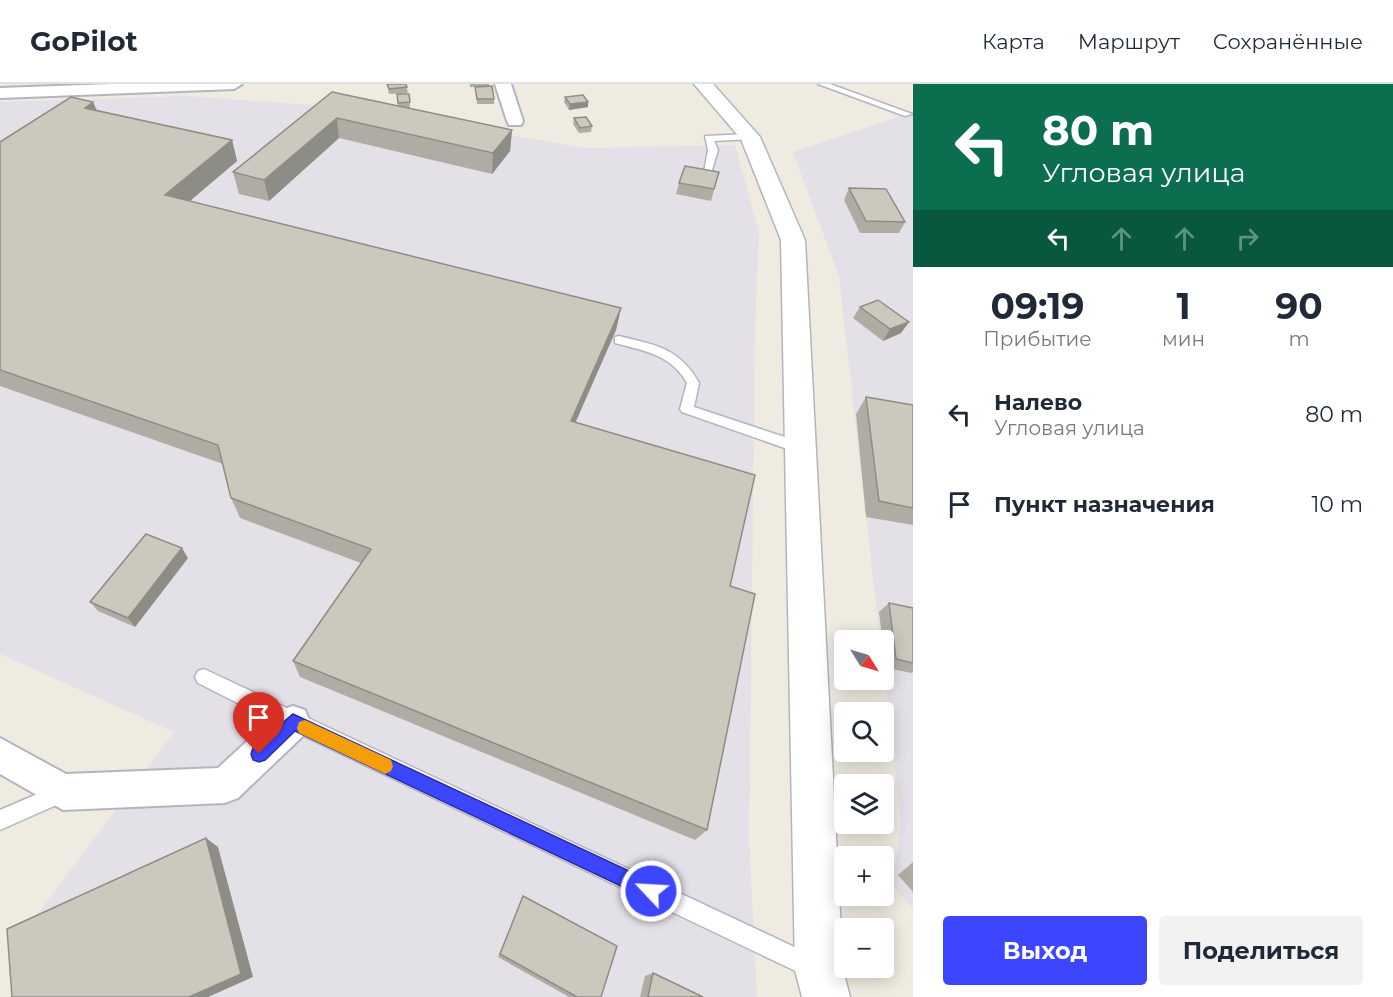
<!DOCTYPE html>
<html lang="ru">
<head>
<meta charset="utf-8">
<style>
  body { margin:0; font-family:Montserrat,sans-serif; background:#f2f2f3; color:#1f2937; height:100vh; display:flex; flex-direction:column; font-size:22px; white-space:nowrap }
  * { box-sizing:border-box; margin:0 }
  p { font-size:20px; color:#747a83 }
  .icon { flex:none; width:33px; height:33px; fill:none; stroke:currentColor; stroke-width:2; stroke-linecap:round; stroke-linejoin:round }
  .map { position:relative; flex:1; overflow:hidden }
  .sheet { display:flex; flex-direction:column; background:#fff; width:480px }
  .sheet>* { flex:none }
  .banner { background:#0b6e4f; color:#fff; overflow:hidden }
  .needle { width:39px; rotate:127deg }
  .tools { position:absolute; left:834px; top:546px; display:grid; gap:12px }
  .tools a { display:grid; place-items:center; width:60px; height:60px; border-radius:6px; background:#fff; box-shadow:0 3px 15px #0003; font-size:30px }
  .pin { position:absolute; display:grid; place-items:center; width:51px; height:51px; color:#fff; margin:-62px -26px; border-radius:50% 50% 50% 0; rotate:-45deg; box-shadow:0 0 6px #0007 }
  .pin .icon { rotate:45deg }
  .me { position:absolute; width:66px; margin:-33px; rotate:295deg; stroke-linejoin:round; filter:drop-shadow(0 0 4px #0008) }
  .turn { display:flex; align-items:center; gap:21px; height:126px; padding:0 30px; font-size:27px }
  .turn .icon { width:78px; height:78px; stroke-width:2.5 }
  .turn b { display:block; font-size:42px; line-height:51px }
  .lanes { display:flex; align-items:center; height:57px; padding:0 30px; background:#0003; justify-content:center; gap:30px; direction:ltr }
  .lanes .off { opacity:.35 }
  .eta { display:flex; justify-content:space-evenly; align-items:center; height:102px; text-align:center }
  .eta b { font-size:36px; font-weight:700; line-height:42px }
  .action { display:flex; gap:12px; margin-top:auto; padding:12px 30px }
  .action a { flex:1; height:69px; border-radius:6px; background:#3d46ff; color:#fff; font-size:24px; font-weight:700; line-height:69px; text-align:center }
  .action a+a { background:#f2f2f3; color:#1f2937 }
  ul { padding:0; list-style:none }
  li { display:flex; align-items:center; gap:18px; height:90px; padding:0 30px }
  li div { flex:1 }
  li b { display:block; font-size:22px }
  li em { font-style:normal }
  header { display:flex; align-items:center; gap:36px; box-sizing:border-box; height:84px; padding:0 30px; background:#fff; border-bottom:2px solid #e0e1e3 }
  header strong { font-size:28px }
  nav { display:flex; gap:33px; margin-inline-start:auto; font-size:21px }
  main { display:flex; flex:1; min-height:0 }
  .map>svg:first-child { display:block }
  .industrial { fill:#e4e0e8 }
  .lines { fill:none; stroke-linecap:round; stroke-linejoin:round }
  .service-casing { stroke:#b4b4c1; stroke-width:3 }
  .minor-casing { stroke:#b4b4c1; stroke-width:4 }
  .tertiary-casing { stroke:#b4b4c1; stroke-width:3 }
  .service { fill:#fff; fill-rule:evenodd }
  .minor { fill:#fff; fill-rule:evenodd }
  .tertiary { fill:#fff; fill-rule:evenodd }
  .wall { fill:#afada3 }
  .shaded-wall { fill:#8e8d85 }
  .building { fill:#cbc9be; stroke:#8e8d85; stroke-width:1.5 }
  .route { fill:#3d46ff; stroke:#282ea6; stroke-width:1.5 }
  .slow { fill:#f59e0b }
</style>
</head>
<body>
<header>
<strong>GoPilot</strong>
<nav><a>Карта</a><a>Маршрут</a><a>Сохранённые</a></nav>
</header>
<main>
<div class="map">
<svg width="913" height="913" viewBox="0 0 913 913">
  <rect width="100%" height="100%" fill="#efebe0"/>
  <g class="industrial">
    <polygon points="186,12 354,24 584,64 735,61 759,149 755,244 749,756 757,913 21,913 18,856 174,648 0,570 0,18"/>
    <polygon points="913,28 913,825 892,800 901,740 884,586 884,556 880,556 839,193 793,68"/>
  </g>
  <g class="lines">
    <defs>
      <g id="service">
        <polygon points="818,0 830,0 912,30 905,32"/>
        <polygon points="750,50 754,53 753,55 714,57 718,66 712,86 704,88 708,66 705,52"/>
        <path d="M619,252C655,261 680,264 699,299L694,323L806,360L808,364L806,368H796L682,328L680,325L687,299C671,270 644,267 615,259V253Z"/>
        <polygon points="204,585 822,876 825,884 822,892 814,895 806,892 287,644 198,599 195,593 198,587"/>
        <polygon points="63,699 70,701 72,708 70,715 0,746 0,726"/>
      </g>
      <g id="minor">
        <polygon points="112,0 242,0 234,5 0,14 0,4"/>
        <polygon points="495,0 511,0 523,37 521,41 509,41 507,37"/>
        <polygon points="293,622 305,626 310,638 305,650 238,714 225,719 63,726 0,690 0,654 66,690 218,684 281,626"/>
      </g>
      <polygon id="tertiary" points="694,0 713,0 760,53 805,156 843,886 850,913 802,913 795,886 781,156 741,55"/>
    </defs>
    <use href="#service" class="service-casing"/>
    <use href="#minor" class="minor-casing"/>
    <use href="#tertiary" class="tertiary-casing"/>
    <use href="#service" class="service"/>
    <use href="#minor" class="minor"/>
    <use href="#tertiary" class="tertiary"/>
  </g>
  <g class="wall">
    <polygon points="387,0 406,0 408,9 389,10"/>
    <polygon points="470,0 489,0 489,2 494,15 494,20 477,20 475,3 470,3"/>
    <polygon points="332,8 398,22 397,10 409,10 410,24 406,24 512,46 510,67 492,90 339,54 269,117 239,110 233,88"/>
    <polygon points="565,13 588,18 588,23 569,26 564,18"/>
    <polygon points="93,18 97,26 232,56 237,77 190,117 621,224 616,246 575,338 730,502 707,746 695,756 300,593 293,577 361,479 240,434 231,414 223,380 0,302 0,58"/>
    <polygon points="574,34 592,42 591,48 579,49 573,40"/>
    <polygon points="719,88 711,117 676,110 679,99"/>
    <polygon points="849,104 905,138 899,149 860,149 844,116"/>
    <polygon points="860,223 909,238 901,249 883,257 853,234"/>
    <polygon points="866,313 913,321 913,441 866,433 856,330"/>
    <polygon points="188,474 135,543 98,527 90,518"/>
    <polygon points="889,519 913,524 913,588 912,589 886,584 879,528"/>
    <polygon points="913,778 913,808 898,791"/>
    <polygon points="523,812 601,913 569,913 498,873"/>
    <polygon points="653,889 703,913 640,913 645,892"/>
  </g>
  <g class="shaded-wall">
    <polygon points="93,18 101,39 85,24"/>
    <polygon points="588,18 588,23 569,26 570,20"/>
    <polygon points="337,34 339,54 269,117 264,96"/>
    <polygon points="512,46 510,67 492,90 493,69"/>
    <polygon points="232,56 237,77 172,132 165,111"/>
    <polygon points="621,224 616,246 567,358 571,337"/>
    <polygon points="909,238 901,249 883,257 890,245"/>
    <polygon points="182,464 188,474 135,543 128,534"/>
    <polygon points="206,754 218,763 253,893 208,913 189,913"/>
  </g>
  <g class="building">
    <polygon points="387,0 406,0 407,3 389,5"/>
    <polygon points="492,2 494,15 477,15 475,3"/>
    <polygon points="332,8 512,46 493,69 337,34 264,96 233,88"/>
    <polygon points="397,10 409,10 410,18 398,19"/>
    <polygon points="583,11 588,18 570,20 565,13"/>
    <polygon points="71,13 93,18 85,24 232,56 165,111 621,224 571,337 755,391 730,502 755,510 707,746 293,577 371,465 231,414 218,361 0,286 0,58"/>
    <polygon points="586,33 592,42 580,44 574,34"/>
    <polygon points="685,82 719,88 714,105 679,99"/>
    <polygon points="849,104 886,105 905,138 866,137"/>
    <polygon points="878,216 909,238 890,245 860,223"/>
    <polygon points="866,313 913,321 913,424 879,417"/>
    <polygon points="146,450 182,464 128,534 90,518"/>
    <polygon points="889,519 913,524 913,579 896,575"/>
    <polygon points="206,754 241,890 189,913 12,913 7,845"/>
    <polygon points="523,812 617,862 601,913 577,913 500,870"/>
    <polygon points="653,889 703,913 648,913"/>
  </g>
  <polygon class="route" points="293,630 657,800 660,807 657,813 651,816 644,813 295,647 265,676 259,678 253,676 251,670 253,664"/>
  <polygon class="slow" points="305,636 391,676 393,682 391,687 385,690 379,687 299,649 297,644 299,638"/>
</svg>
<div class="tools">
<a><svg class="needle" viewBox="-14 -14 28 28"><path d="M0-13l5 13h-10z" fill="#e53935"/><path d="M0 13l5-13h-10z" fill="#747a83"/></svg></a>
<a><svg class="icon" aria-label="search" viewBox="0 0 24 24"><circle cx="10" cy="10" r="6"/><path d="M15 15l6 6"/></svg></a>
<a><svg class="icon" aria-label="layers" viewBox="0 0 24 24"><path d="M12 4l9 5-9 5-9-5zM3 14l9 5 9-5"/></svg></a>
<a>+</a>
<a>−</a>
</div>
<div class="pin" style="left:259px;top:670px;background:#d93025"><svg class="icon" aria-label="arrive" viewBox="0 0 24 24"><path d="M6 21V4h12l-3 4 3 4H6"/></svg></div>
<svg class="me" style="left:651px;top:807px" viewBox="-20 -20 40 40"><circle r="17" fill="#3d46ff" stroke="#fff" stroke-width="3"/><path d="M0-11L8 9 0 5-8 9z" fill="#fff"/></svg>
</div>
<section class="sheet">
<div class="banner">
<div class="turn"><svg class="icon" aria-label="left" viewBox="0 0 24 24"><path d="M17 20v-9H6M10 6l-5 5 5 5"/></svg><div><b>80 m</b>Угловая улица</div></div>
<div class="lanes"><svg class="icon" aria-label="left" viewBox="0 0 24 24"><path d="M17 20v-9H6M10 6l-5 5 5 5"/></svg><svg class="icon off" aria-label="ahead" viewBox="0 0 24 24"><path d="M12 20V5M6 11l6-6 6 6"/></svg><svg class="icon off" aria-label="ahead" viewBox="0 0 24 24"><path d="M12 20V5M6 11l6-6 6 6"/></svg><svg class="icon off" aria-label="right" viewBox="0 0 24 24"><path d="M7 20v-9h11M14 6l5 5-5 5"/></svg></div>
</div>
<div class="eta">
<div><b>09:19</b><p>Прибытие</p></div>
<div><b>1</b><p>мин</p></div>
<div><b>90</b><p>m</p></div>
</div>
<ul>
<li><svg class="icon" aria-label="left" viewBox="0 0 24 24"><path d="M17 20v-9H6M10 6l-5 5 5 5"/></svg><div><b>Налево</b><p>Угловая улица</p></div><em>80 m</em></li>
<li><svg class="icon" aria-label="arrive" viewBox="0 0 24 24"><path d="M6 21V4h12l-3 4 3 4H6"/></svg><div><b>Пункт назначения</b></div><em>10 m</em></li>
</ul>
<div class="action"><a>Выход</a><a>Поделиться</a></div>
</section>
</main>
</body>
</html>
